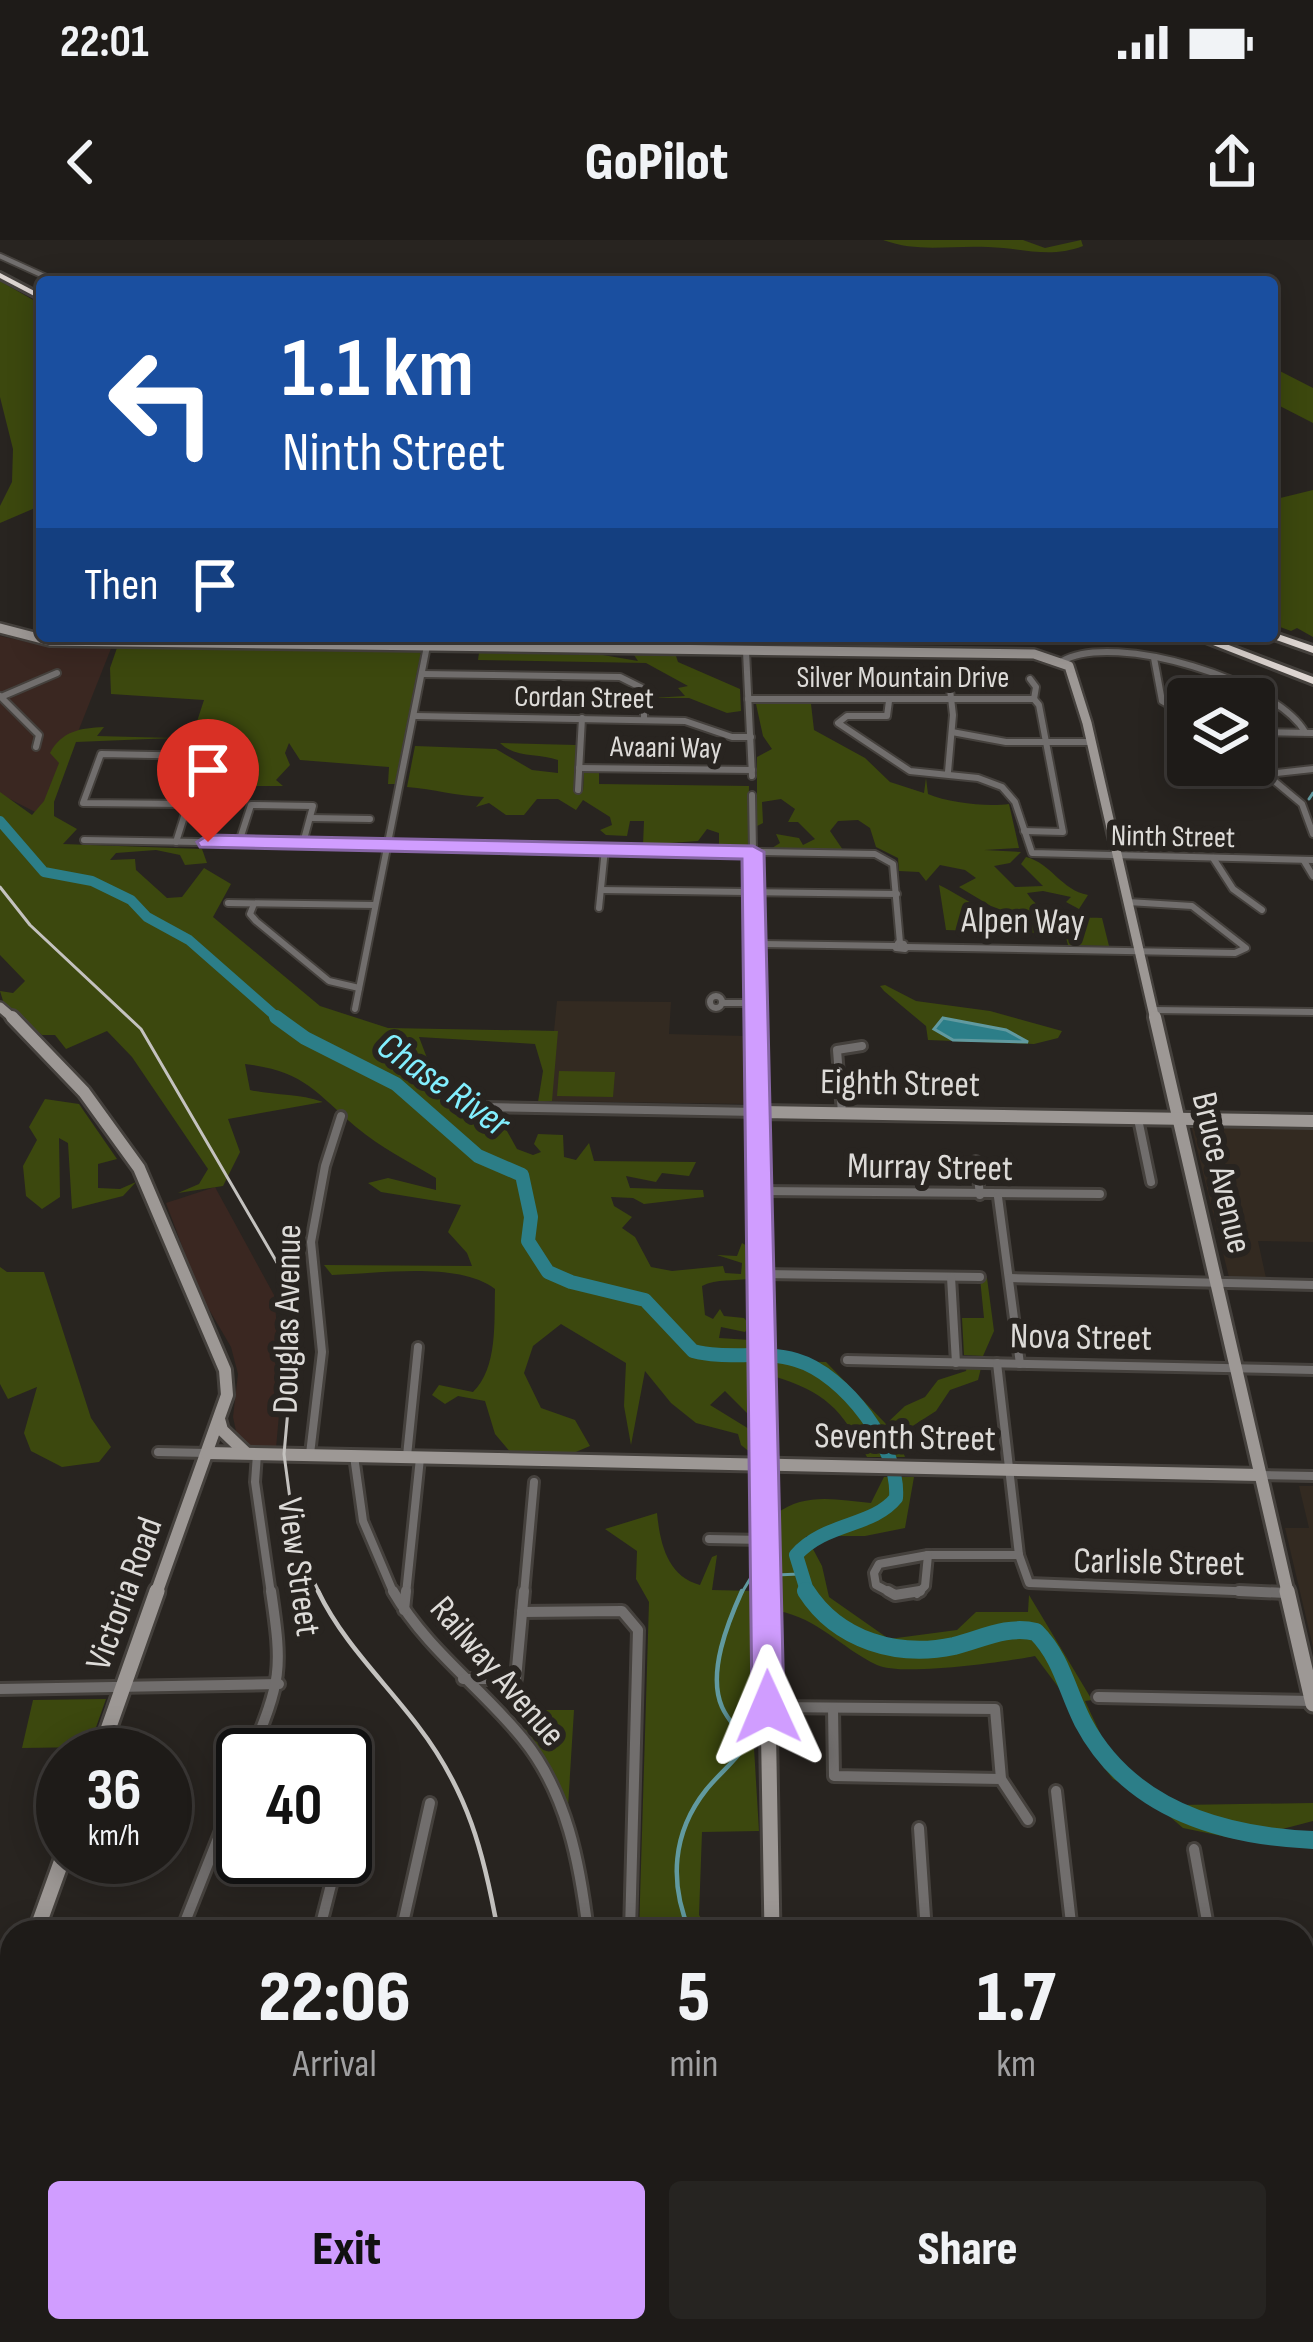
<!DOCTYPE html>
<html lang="en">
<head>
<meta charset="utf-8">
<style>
  body { margin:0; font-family:"Sofia Sans Condensed",sans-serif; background:#262421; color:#f1f3f6; height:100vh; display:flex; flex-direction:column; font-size:45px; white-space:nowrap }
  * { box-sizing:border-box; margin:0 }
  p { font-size:39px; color:#a1a1a2 }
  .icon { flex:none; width:66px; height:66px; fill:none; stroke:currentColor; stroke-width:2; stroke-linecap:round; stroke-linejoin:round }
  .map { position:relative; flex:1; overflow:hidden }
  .drawer { position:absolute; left:0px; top:1680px; width:1314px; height:423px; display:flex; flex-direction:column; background:#1e1b18; border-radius:36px 36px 0 0; box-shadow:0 6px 30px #0003,0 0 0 3px #3c3937 }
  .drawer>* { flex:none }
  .guide { position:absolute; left:36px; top:36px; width:1242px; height:366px; border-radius:12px; box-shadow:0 6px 30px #0003,0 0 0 3px #3c3937; background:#1a4fa0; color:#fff; overflow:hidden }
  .controls { position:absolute; left:1167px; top:438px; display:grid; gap:24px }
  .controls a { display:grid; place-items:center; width:108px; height:108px; border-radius:12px; background:#1e1b18; box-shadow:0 6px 30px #0003,0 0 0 3px #3c3937; font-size:60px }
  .speed { position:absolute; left:36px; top:1488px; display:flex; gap:24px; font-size:60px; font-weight:700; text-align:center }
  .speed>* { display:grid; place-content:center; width:156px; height:156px; border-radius:50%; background:#1e1b18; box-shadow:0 6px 30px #0003,0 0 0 3px #3c3937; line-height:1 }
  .speed small { font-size:30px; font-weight:400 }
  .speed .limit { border:6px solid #111; border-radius:18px; background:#fff; color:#111 }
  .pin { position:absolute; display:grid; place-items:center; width:102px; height:102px; color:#fff; margin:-123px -51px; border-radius:50% 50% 50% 0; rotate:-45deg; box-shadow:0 0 12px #0007 }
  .pin .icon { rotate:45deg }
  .me { position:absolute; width:132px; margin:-66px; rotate:359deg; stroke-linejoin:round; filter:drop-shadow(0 0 9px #0008) }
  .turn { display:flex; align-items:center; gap:42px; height:252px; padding:0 48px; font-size:54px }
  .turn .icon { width:156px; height:156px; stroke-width:2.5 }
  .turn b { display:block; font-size:84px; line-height:102px }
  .then { display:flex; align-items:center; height:114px; padding:0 48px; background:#0003; gap:24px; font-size:45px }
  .eta { display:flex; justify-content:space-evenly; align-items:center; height:204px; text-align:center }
  .eta b { font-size:72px; font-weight:800; line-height:84px }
  .primary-button { display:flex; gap:24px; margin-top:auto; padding:24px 48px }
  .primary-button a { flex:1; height:138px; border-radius:12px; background:#d09dff; color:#111; font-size:48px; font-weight:800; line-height:138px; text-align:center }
  .primary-button a+a { background:#262421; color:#f1f3f6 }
  .status { display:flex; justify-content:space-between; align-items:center; height:84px; padding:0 60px; background:#1e1b18; direction:ltr }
  .status svg { height:33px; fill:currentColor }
  header { display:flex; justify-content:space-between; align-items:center; height:156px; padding:0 48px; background:#1e1b18; font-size:54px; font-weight:800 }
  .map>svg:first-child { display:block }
  .built { fill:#332a21 }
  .industrial { fill:#3a2721 }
  .green { fill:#3c480e }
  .water { fill:#2c7e88; stroke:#619aa0; stroke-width:3 }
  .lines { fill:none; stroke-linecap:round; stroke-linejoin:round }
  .stream-far1 { stroke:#619aa0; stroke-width:3 }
  .stream { stroke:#619aa0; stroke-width:4.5 }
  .river-far2 { stroke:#2c7e88; stroke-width:10 }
  .river-far1 { stroke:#2c7e88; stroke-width:14 }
  .river { stroke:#2c7e88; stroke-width:18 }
  .street-far3-casing { stroke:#45413d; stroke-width:8 }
  .street-far2-casing { stroke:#45413d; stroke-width:10 }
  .street-far1-casing { stroke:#45413d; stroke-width:14 }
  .street-casing { stroke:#45413d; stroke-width:16 }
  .secondary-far2-casing { stroke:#45413d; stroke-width:14 }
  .secondary-far1-casing { stroke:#45413d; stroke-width:18 }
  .secondary-casing { stroke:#45413d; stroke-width:21 }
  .highway-casing { stroke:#45413d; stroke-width:6 }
  .street-far3 { stroke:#716e6d; stroke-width:4.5 }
  .street-far2 { stroke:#716e6d; stroke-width:6 }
  .street-far1 { stroke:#716e6d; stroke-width:8 }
  .street { stroke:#716e6d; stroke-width:10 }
  .secondary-far2 { stroke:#9d9895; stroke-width:9 }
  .secondary-far1 { stroke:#9d9895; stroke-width:12 }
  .secondary { stroke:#9d9895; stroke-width:15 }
  .highway { fill:#ddd5d1; fill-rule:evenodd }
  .rail-far1 { stroke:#c4c2bf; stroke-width:3 }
  .rail { stroke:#c4c2bf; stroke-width:4.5 }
  .route { fill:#d09dff; stroke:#8766a6; stroke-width:3 }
  .labels { text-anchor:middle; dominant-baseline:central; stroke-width:12; stroke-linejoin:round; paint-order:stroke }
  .far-street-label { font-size:30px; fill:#dddbd8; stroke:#282420 }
  .street-label { font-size:36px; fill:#dddbd8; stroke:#282420 }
  .water-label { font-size:39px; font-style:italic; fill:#82efff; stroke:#282420 }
</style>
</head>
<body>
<div class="status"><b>22:01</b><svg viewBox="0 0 49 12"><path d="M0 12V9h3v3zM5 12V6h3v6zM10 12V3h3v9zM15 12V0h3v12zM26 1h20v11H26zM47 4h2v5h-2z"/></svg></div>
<header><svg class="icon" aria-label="back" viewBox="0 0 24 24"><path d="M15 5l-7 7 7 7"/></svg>GoPilot<svg class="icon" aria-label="share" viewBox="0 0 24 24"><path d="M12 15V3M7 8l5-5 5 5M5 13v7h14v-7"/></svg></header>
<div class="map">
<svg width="1313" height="2102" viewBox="0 0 1313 2102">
  <rect width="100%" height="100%" fill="#282420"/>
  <g class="built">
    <polygon points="557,761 671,762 669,794 746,796 747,864 547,861"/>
    <polygon points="1191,885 1313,887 1313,1002 1258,1001 1266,1038 1229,1037"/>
    <polygon points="1299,1246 1313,1246 1313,1407 1285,1288 1309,1288"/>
  </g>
  <g class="industrial">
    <polygon points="0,396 37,404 112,406 47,570 39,574 0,554"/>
    <polygon points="215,947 274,1055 282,1141 276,1208 251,1207 237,1196 233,1177 238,1134 231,1107 200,1054 166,963"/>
  </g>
  <g class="green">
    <path d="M883,0H1023L1045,8L1081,0L1083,6C1049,19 1023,8 988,7C950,5 919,13 883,0Z"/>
    <polygon points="0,41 35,61 42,71 42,265 0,283 0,266 12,242 13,209 0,157"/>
    <polygon points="1272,127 1313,148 1313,183 1272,162"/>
    <polygon points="1313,250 1313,397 1297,388 1291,391 1272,384 1272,260"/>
    <polygon points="336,396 668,396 654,405 333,400"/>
    <polygon points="117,408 421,412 395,544 388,544 389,527 300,520 289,503 285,513 290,525 276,540 283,546 221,546 235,507 187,512 204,460 111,454 110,428"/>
    <polygon points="479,413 603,415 638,421 634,415 676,416 678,422 740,449 741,471 727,473 689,458 652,458 685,456 678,448 688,446 646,423 478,420"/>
    <path d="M756,464H811L814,490L865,518L890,542L924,553L926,538L928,554C949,563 987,567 1009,564L1019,608L984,610L1021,612L1010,623L994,626L1015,647L1043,646L1021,624L1026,617C1051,623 1061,650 1088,655L1079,669L1066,662L1071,657L1043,651L1027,653C1043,679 1075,677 1102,678L1109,706L1068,705L1065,694L946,690L939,645C970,660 1003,688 1039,684L991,666L959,647L976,638L965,630L940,625L926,641L919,632L899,631L898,618L876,607L870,588L858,580L838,581L830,591L843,610L772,608L780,603L776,594L799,598L803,605L815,599L798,582H788L795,569L781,559L762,562L763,583L757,586V517L772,509L763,496Z"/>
    <path d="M104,487L97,496L173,498L76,502L54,562V576L77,589L63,604L202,609L207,623L185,625L180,615L156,610L116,613L110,620L135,619L136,630L167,658L182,657L204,628L231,644L213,677L320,766L388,788L558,791L552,861L538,862L543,831L535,804L419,797L435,839L457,856L497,873L517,909L533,915L541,912L534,904L538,894L563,895L564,917L576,920L589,903L594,921L696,922L689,936L662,933L656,942L626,936L630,948L703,950L704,957L644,964L633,958L611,957L614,966L632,977L622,988L635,997L651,1027L672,1031L723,1026L725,1033L741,1034L742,1023L717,1015L737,1016L742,1003L752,1009V1038C734,1042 717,1038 702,1046L705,1075L713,1079L720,1069L724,1076L744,1078L750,1085L745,1092L721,1087L719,1098L750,1100L754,1157L749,1175L725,1151L710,1165L754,1192L751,1213L741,1205L738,1194L696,1183L671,1163L645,1131L631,1205L624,1166L626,1123L561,1084L533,1106L524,1133L541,1168L575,1180L590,1206L571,1214L511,1213L495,1194L485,1161L458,1156L445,1164L432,1155L439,1145L473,1152C498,1128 494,1081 495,1049C458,1021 379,1034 332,1035L324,1025L472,1026L467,1013L448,992L461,965L381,952L368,943L388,938L436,950V938C409,922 380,907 356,887C314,851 304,831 245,824L250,850C276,856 298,853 323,862L228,879L240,912L223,946L178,953L199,944L208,929L132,817L107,791L66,809L55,795H42L4,764L0,751L13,753L25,741L0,715V552L32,575L44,561L59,523L50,513C62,491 80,488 104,487Z"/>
    <path d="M500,503L576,505L574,551H583L584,533H599V544L749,546L748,608L719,607V593L707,589L698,601L643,605L644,581H630L627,596L606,595L600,590L612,585L610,577L583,560L576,570L558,559H537L524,575H506L489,563L476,567L484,557C456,556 434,549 407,547L415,506L496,509L532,530L558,533V520C539,513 515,518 500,503Z"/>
    <polygon points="885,745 916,761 990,771 1062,791 1058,798 1034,804 928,800 926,786 884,751 880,746"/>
    <polygon points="559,831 615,832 613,857 557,856"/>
    <polygon points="45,859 79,864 117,919 98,924 98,948 120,949 136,942 123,956 72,969 68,903 59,898 60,957 42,969 26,956 23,926 37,900 29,887"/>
    <polygon points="0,1027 7,1032 44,1032 91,1178 111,1207 99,1222 62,1227 31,1211 24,1193 37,1147 8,1159 0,1144"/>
    <polygon points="980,1038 987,1038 994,1091 983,1116 964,1115 962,1078 984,1078"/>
    <path d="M772,1121L826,1122L886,1184L905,1166L925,1157L938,1140L966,1131L967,1124H982L978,1140L950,1150L936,1171L897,1196L905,1217H867C841,1168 825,1152 773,1136Z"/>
    <path d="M884,1237H914L905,1288L865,1296H806L822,1326L829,1357L889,1399L957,1390L976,1372H1028L1029,1355L1092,1460L1085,1461L1115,1525L1179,1565L1313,1563V1581L1241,1600L1183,1588L1148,1558L1113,1539L1093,1514L1068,1460L1035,1416C1011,1421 902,1437 877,1425C841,1408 818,1378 778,1371L776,1274C805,1252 837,1260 871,1263Z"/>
    <path d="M657,1273C660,1303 667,1336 700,1345L712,1317L717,1315L712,1350L756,1351L754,1508L759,1591L702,1592L699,1675L710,1692H639L649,1362L636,1339L637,1311L605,1289Z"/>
    <polygon points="106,1459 89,1507 22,1508 33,1460"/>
    <polygon points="527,1470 574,1470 568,1567 525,1488"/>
    <polygon points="613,2091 761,2091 761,2102 605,2102"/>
  </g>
  <polygon class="water" points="943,778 1006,790 1028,802 953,800 934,789"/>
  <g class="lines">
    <g class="stream-far1">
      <polyline points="1309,559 1313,553"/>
      <polyline points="776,1335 799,1334"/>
      <polyline points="741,1354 750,1339 760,1337"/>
    </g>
    <g class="stream">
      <path d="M690,1692C669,1643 672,1593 706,1550C718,1535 733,1523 744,1508L745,1500C738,1490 727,1479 722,1467C707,1433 728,1382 742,1351"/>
      <polyline points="767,2091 767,2102"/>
      <polyline points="609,2102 616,2091"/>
    </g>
    <polyline class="river-far2" points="0,581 44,632 92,641 131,660 147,677 189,700 280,780"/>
    <path class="river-far1" d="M276,777L305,798L396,844L478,916L522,935L531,977L528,1001L548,1032L571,1042L645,1060L693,1111C727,1120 763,1110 796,1120C845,1134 900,1208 896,1258C873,1287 825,1282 796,1315L808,1354"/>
    <path class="river" d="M806,1351C838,1401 898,1418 954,1406C982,1399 1007,1385 1036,1392C1062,1418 1067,1451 1083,1482C1129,1569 1221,1596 1313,1600"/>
    <defs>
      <polyline id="street-far3" points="0,16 57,42"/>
      <g id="street-far2">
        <polyline points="746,411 752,536"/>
        <polyline points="1154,418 1162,461 1188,476"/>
        <path d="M1062,421C1115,391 1276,441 1305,492"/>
        <polyline points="422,434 620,437 644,449 644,480"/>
        <polyline points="0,456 39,495 36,507"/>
        <polyline points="1,457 57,433"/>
        <polyline points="748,459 1034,459 1036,447 1030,439"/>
        <polyline points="889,461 887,476 847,476 838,483 910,531 978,538 1002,547 1015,562 1032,613 1313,620"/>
        <polyline points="415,476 685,481 732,497 751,497"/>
        <polyline points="952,492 1006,502 1091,502"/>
        <polyline points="1254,492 1313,493"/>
        <polygon points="101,514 204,516 188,564 83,563"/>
        <polyline points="1254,524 1302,564 1313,594"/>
        <polyline points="579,528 752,530"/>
        <polyline points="948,532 953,475 949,441 955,435"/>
        <polyline points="1268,534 1313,529"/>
        <polyline points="578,550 582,478"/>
        <polyline points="752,555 756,780"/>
        <polyline points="310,578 370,579"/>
        <polyline points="1024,591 1063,592 1039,465 1034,459"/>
        <polyline points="84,600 875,614 893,624 900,703"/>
        <polyline points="176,602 188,564"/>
        <polyline points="239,602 251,565 313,566 303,603"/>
        <polyline points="1213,618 1233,649 1262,670"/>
        <polyline points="1304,621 1313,636"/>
        <polyline points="601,650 897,654"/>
        <polyline points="228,663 375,665"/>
        <polyline points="254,664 250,674 256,681 329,741 359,748"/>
        <polyline points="599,668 605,609"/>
        <polygon points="898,703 904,704 905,709 896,708"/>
        <polyline points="754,704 895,706"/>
        <polyline points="906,707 1235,713 1246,708 1192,666 1128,662"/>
        <circle cx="716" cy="762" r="6"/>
        <polyline points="723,763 755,763"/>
        <polyline points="355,769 427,406"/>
        <polyline points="1153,770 1313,772"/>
      </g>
      <g id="street-far1">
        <polyline points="487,867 757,872 755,777"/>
        <polyline points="842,873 837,810 862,806"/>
        <polyline points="1138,879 1151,942"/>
        <polyline points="976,921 980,955"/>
        <polyline points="760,951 1100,954"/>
        <polyline points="998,957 1020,1124"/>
        <polyline points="761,1034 980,1037"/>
        <polyline points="951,1037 956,1123"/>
        <polyline points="1009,1038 1313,1045"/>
        <polyline points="847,1120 1313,1130"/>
        <polyline points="997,1123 1019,1315 1029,1343 1286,1353"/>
        <polyline points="158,1212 207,1213"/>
        <polyline points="257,1214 255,1242 271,1354"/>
        <polyline points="310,1214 322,1112 311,1002 325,926 341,876"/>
        <polyline points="354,1216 363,1281 394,1354"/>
        <polyline points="407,1216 418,1107"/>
        <polyline points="1261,1235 1313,1236"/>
        <polyline points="709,1299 765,1300"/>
        <polyline points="928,1315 1019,1315"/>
        <polyline points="406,1354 420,1218"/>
        <polyline points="524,1354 534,1242"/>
        <polyline points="893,1354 876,1345 874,1333 879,1324 928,1315"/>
        <polyline points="917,1354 925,1346 928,1315"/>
      </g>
      <g id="street">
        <path d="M393,1351C427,1410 481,1447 523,1499C567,1553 580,1624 588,1692"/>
        <polyline points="888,1351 895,1355 920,1351"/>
        <polyline points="1239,1351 1286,1353"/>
        <polyline points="404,1370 406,1351"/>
        <polyline points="522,1372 622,1371 638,1390 630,1692"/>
        <polyline points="463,1439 516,1439 524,1351"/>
        <polyline points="0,1449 279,1444"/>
        <polyline points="1098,1457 1312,1461"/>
        <polyline points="769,1467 995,1469 1001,1539 1028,1580"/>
        <polyline points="833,1468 834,1536 1001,1539"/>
        <path d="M251,1515C281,1439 283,1432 271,1351"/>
        <polyline points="1056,1551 1072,1692"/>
        <polyline points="919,1588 926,1692"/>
        <polyline points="345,1589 366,1507"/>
        <polyline points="1194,1609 1209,1692"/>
        <polyline points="181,1692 243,1535"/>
        <polyline points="319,1692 338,1617"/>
        <polyline points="401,1692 430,1563"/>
        <polyline points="0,1990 12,1979"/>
        <polyline points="0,2078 12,2077"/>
        <polyline points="954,2091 955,2102"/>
        <polyline points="1117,2091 1119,2102"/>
        <polyline points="1278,2091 1279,2102"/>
        <polyline points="56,2102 60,2091"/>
        <polyline points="214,2102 217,2091"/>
        <polyline points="307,2102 310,2091"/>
        <polyline points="493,2102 498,2091"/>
      </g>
      <g id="secondary-far2">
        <polyline points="0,388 50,401 1034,414 1069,426 1087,483 1155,780"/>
        <polyline points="0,767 15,780"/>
      </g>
      <g id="secondary-far1">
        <polyline points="12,777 84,852 139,928 225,1130 227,1155 156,1354"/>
        <polyline points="1155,777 1288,1354"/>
        <polyline points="219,1179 222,1190 246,1213"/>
        <polyline points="207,1213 1260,1235"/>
        <polyline points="766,1354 757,872 1313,881"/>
      </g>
      <g id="secondary">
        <polyline points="766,1351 772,1692"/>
        <polyline points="1287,1351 1313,1464"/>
        <polyline points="99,1515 157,1351"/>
        <polyline points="36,1692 63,1617"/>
        <polyline points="1302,1741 1313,1742"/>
        <polyline points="0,1794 12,1760"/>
        <polyline points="777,2091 777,2102"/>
      </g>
      <g id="highway">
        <polygon points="0,33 42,55 42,60 0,38"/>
        <polygon points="1272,392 1313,406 1313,413 1268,397 1272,396"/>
        <polygon points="1190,396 1205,396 1313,437 1313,444"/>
      </g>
    </defs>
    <use href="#street-far3" class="street-far3-casing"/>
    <use href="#street-far2" class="street-far2-casing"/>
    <use href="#street-far1" class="street-far1-casing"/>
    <use href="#street" class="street-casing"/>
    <use href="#secondary-far2" class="secondary-far2-casing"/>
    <use href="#secondary-far1" class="secondary-far1-casing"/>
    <use href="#secondary" class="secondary-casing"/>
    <use href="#highway" class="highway-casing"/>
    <use href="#street-far3" class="street-far3"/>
    <use href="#street-far2" class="street-far2"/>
    <use href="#street-far1" class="street-far1"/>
    <use href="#street" class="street"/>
    <use href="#secondary-far2" class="secondary-far2"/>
    <use href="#secondary-far1" class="secondary-far1"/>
    <use href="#secondary" class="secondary"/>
    <use href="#highway" class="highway"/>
    <polyline class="rail-far1" points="0,647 30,685 141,789 286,1038 295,1093 284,1214 296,1304 320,1354"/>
    <g class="rail">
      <path d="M318,1351C343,1403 384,1441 418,1486C468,1551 484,1613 498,1692"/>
      <polyline points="389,2102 394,2091"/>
    </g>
  </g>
  <polygon class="route" points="208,595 753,606 764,612 784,1467 780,1477 768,1482 756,1477 752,1467 742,619 200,607 197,602"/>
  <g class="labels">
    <g class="far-street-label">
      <text x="903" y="438">Silver Mountain Drive</text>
      <text transform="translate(584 458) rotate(1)">Cordan Street</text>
      <text transform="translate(666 508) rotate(1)">Avaani Way</text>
      <text transform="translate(1173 597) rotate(1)">Ninth Street</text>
    </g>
    <g class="street-label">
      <text transform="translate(1023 682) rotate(1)">Alpen Way</text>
      <text transform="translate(900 844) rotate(1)">Eighth Street</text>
      <text transform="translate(930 928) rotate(1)">Murray Street</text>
      <text transform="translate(1221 933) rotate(77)">Bruce Avenue</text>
      <text transform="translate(288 1079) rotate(-89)">Douglas Avenue</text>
      <text transform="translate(1081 1098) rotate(1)">Nova Street</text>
      <text transform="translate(905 1198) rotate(1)">Seventh Street</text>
      <text transform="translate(1159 1323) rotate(1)">Carlisle Street</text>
      <text transform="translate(298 1327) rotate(82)">View Street</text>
      <text transform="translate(125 1354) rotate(-70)">Victoria Road</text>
      <text transform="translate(497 1432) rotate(49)">Railway Avenue</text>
    </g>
    <g class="water-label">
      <text transform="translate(443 845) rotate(35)">Chase River</text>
    </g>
  </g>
</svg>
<div class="controls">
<a><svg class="icon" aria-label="layers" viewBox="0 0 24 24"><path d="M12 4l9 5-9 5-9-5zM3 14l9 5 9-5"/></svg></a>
</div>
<div class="speed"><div>36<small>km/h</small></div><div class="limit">40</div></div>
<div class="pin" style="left:208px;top:602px;background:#d93025"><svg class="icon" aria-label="arrive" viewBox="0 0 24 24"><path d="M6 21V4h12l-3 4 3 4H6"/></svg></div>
<svg class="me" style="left:768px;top:1467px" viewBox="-20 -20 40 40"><path d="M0-17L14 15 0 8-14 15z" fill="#d09dff" stroke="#fff" stroke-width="4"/></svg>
<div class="guide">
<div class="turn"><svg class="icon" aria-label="left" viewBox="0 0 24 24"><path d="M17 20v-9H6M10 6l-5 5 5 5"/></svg><div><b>1.1 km</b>Ninth Street</div></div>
<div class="then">Then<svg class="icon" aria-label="arrive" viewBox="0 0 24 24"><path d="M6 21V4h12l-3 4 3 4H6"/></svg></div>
</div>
<section class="drawer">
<div class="eta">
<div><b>22:06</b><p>Arrival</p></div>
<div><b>5</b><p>min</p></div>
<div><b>1.7</b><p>km</p></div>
</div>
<div class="primary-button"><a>Exit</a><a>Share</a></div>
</section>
</div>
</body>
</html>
